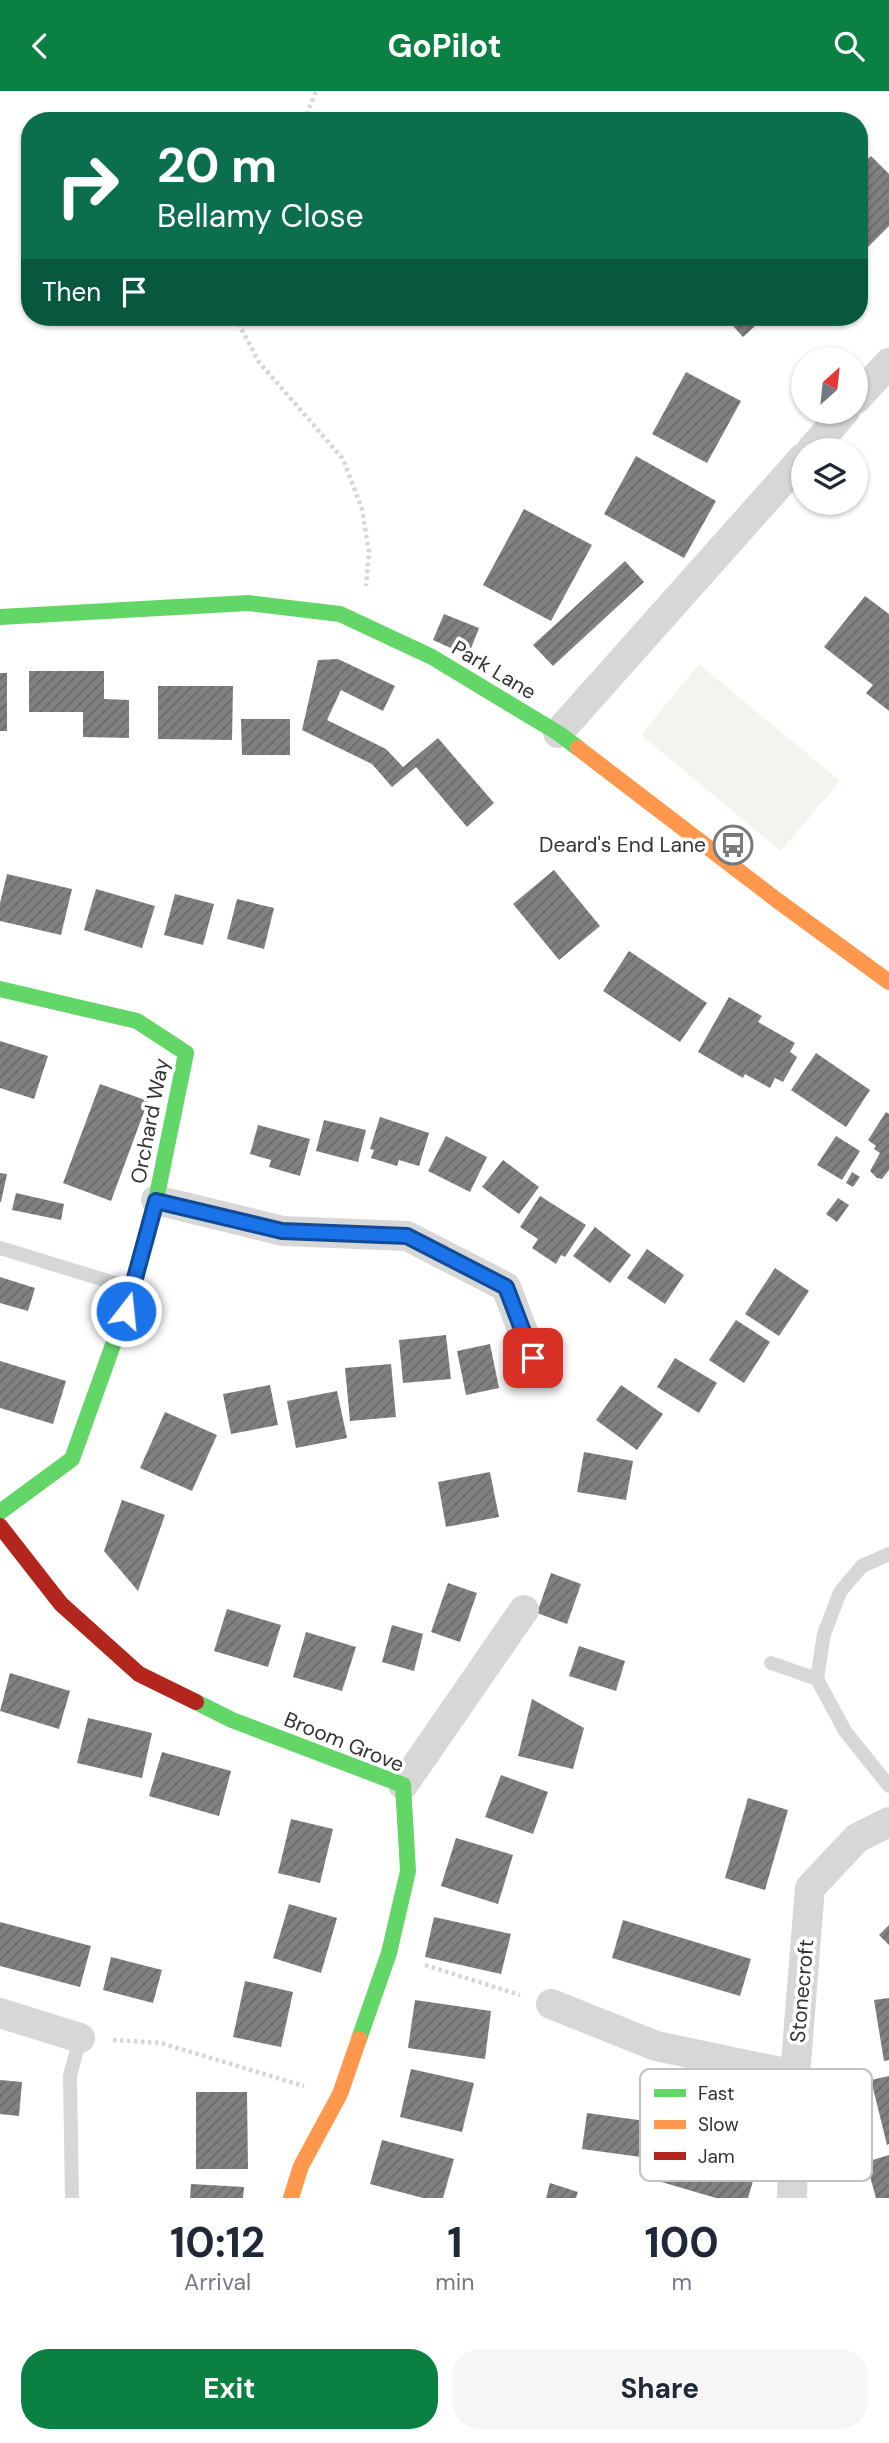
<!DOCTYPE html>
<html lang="en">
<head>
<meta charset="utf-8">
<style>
  body { margin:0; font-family:"DM Sans",sans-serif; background:#f6f6f7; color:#1f2937; height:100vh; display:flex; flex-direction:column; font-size:26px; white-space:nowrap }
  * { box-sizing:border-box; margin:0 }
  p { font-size:23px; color:#747a83 }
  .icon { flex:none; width:38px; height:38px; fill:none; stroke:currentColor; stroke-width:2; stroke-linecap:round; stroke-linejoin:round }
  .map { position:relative; height:2107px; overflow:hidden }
  .sheet { display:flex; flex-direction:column; background:#fff; flex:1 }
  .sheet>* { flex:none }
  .banner { position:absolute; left:21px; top:21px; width:847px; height:214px; border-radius:28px; box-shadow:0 2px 5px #0004; background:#0b6e4f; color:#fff; overflow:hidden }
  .needle { width:46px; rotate:27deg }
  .fabs { position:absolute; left:791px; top:256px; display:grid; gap:14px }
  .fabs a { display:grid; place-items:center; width:77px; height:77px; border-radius:50%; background:#fff; box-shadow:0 2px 5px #0004; font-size:35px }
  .pin { position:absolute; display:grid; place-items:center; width:60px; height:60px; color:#fff; margin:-30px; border-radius:14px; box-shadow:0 4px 10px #0006 }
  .me { position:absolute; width:77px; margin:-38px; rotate:16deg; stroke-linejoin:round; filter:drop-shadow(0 0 5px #0008) }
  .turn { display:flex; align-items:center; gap:24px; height:147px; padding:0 21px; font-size:32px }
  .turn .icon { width:91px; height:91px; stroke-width:2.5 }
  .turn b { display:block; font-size:49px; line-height:60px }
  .then { display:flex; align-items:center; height:66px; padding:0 21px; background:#0003; gap:14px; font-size:26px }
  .eta { display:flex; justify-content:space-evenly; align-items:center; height:119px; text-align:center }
  .eta b { font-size:42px; font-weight:700; line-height:49px }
  .button { display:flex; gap:14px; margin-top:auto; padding:14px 21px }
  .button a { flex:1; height:80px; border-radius:28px; background:#0b8043; color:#fff; font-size:28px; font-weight:700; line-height:80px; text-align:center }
  .button a+a { background:#f6f6f7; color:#1f2937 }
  header { display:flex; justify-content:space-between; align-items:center; height:91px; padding:0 21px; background:#0b8043; color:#fff; font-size:32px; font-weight:700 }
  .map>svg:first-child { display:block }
  .garden { fill:#f1f5ed }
  .building { fill:url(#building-hatch) }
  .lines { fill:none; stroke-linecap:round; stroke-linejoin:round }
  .path { stroke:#d6d6d6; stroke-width:4.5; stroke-dasharray:3.5 3.5; stroke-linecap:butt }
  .lane { stroke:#d7d7d7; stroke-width:14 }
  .street { stroke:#d7d7d7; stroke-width:30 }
  .fast { stroke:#63d668; stroke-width:16 }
  .slow { stroke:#ff974d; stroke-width:16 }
  .jam { stroke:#b3261e; stroke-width:16 }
  .route-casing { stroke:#114b97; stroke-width:18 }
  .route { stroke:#1a73e8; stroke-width:12 }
  .labels { text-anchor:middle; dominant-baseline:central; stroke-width:7; stroke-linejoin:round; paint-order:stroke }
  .street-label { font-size:21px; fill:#333; stroke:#fff }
  .poi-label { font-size:21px; fill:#333; stroke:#fff; text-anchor:end }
  .key { fill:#fff; stroke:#c2c2c2; stroke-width:2 }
  .key-label { font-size:19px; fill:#333 }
</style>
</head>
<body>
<header><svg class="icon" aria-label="back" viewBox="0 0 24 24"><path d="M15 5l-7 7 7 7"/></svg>GoPilot<svg class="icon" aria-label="search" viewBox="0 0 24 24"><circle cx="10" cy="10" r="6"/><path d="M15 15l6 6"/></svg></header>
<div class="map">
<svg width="889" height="2107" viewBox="0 0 889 2107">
  <defs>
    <pattern id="building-hatch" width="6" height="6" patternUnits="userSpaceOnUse" patternTransform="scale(1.75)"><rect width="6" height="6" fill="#818181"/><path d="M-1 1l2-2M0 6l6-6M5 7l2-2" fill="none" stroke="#6a6a6a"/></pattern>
  </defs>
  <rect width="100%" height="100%" fill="#fff"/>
  <polygon class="garden" points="699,573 840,690 781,760 641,644"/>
  <g class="building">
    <polygon points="871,65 889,83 889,135 859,165 859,76"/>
    <polygon points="725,226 765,226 743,246"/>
    <polygon points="686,281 741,310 707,372 652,343"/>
    <polygon points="636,365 716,410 684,467 604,423"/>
    <polygon points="524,418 592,454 551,530 483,494"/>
    <polygon points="625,470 644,491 553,575 533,554"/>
    <polygon points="865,505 889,523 889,620 866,602 873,594 824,556"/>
    <polygon points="444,523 479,537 468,565 433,549"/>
    <polygon points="338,568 395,595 383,620 341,599 327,629 386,658 403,676 438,647 494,712 467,736 416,676 392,696 372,673 302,639 318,569"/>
    <polygon points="29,580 104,580 104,608 129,609 129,647 83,646 83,621 29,621"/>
    <rect x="0" y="582" width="7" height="58"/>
    <polygon points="158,595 233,595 232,649 158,648"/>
    <polygon points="241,628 290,628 290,664 242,664"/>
    <polygon points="554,779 600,835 559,869 513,813"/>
    <polygon points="7,783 72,798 61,844 0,830 0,812"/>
    <polygon points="96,798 155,815 142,857 84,839"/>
    <polygon points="175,803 214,813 203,854 164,844"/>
    <polygon points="237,808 274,817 264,858 227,848"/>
    <polygon points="629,860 707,912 680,951 603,900"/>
    <polygon points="729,906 762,925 758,931 795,952 790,961 797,966 783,991 775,987 770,997 745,983 743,987 698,961"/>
    <polygon points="0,950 48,965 34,1008 0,997"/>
    <polygon points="816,962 870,999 846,1036 791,999"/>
    <polygon points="100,993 148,1010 111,1110 63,1092"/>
    <polygon points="886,1021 889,1023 889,1079 882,1088 877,1087 870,1080 880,1062 874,1058 876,1055 868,1049"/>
    <polygon points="380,1026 429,1042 419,1075 399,1069 397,1075 371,1067 374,1059 370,1058"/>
    <polygon points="324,1029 366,1039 358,1071 316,1060"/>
    <polygon points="258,1034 310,1048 300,1085 269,1076 271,1069 250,1063"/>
    <polygon points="446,1045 487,1066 470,1101 428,1080"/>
    <polygon points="836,1045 860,1060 842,1089 817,1074"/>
    <polygon points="503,1069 539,1096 519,1123 482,1096"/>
    <polygon points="852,1081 860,1086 853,1096 846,1092"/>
    <polygon points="0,1082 7,1083 1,1111 0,1111"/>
    <polygon points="16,1102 64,1113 61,1129 12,1119"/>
    <polygon points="540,1105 586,1134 565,1166 561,1164 556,1173 532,1157 538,1148 520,1136"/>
    <polygon points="838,1107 849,1114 837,1131 826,1123"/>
    <polygon points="595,1136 631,1164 610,1192 573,1165"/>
    <polygon points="647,1158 684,1184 665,1213 627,1187"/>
    <polygon points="775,1177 809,1200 779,1245 745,1223"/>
    <polygon points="0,1186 35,1197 28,1220 0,1212"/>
    <polygon points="736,1229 770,1251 744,1292 709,1269"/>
    <polygon points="446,1244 451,1288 403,1292 399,1249"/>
    <polygon points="490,1253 499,1297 466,1304 457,1260"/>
    <polygon points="675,1267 717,1292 699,1322 657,1296"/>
    <polygon points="0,1270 66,1290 53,1333 0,1317"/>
    <polygon points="391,1273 396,1326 350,1330 345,1277"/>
    <polygon points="270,1294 278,1334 231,1343 223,1303"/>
    <polygon points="621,1294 663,1323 637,1359 596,1329"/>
    <polygon points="337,1300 347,1347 296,1357 287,1310"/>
    <polygon points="165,1321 217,1344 192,1400 140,1377"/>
    <polygon points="584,1361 633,1370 626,1409 577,1401"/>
    <polygon points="490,1381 499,1426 446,1436 438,1391"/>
    <polygon points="122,1409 165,1424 138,1500 104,1460"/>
    <polygon points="551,1482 581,1493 567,1533 537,1522"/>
    <polygon points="448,1492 477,1502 460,1551 431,1541"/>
    <polygon points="227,1518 281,1534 268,1576 214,1560"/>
    <polygon points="392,1534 423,1543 414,1580 382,1571"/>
    <polygon points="306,1541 356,1556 342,1600 293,1586"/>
    <polygon points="579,1555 625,1570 616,1600 569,1585"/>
    <polygon points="10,1582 70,1600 59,1638 0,1620"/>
    <polygon points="532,1608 584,1637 573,1678 518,1665"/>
    <polygon points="88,1627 152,1642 142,1687 77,1672"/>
    <polygon points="162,1661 231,1680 219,1725 149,1705"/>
    <polygon points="501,1684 548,1701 533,1743 485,1726"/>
    <polygon points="748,1707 788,1719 765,1799 725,1787"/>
    <polygon points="291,1728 333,1738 320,1792 278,1782"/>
    <polygon points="456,1747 513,1764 498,1813 441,1795"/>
    <polygon points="289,1813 337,1827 321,1882 273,1867"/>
    <polygon points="434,1826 511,1843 501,1883 425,1866"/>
    <polygon points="623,1829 751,1868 740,1905 612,1867"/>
    <polygon points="0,1831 91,1855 80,1896 0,1875"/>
    <polygon points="889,1834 889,1854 879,1844"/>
    <polygon points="111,1866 162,1879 153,1912 103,1899"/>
    <polygon points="245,1890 293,1901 281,1956 233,1946"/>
    <polygon points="889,1907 889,1969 884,1970 874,1909"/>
    <polygon points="415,1909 491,1920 485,1968 408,1957"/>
    <polygon points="411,1978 474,1992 462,2041 400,2026"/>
    <polygon points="889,1985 889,2053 887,2054 871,1989"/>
    <polygon points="0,1989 22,1991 19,2025 0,2023"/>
    <polygon points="196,2001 247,2001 248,2078 196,2078"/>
    <polygon points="587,2022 653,2031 648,2067 582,2058"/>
    <polygon points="382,2049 454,2068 443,2107 423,2107 370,2093"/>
    <polygon points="669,2051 757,2076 748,2107 716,2107 658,2090"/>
    <polygon points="889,2064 889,2107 876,2107 866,2071"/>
    <polygon points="550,2092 578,2101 576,2107 546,2107"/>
    <polygon points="191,2093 244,2096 243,2107 190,2107"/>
  </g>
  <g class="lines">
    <g class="path">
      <polyline points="304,30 316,0"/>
      <polyline points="235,226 259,271 343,368 362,418 369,461 366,495"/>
      <polyline points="425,1874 520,1904"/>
      <polyline points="113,1949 161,1952 304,1995"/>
    </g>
    <g class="lane">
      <polyline points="0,1157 131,1197"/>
      <polyline points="889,1463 862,1475 840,1501 824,1543 817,1588 845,1640 889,1695"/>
      <polyline points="771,1572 817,1588"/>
      <polyline points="72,2107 70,1985 80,1947"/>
    </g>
    <g class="street">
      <polyline points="856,308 889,272"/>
      <polyline points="811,359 845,320"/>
      <polyline points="558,642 803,367"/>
      <polyline points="156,1109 283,1140 407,1145 506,1196 533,1267"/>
      <polyline points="403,1694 524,1519"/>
      <polyline points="551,1913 656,1955 795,1984"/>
      <polyline points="0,1922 80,1947"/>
      <polyline points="792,2107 795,1984 810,1797 857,1747 889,1731"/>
    </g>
    <g class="fast">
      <polyline points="0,526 248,512 340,523 432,566 558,642 578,657"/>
      <polyline points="0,898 137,930 186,962 156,1109 133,1198 72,1368 0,1421"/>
      <polyline points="196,1611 232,1629 403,1694 408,1780 389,1862 359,1948"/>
    </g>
    <g class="slow">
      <polyline points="578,657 778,810 889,891"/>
      <polyline points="291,2107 301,2075 340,2003 359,1948"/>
    </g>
    <polyline class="jam" points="0,1435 61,1513 139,1583 196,1611"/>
  </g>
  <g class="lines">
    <defs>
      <polyline id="route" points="126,1220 156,1110 282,1140 407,1145 506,1196 533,1267"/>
    </defs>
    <use href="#route" class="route-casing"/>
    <use href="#route" class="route"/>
  </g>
  <defs>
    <symbol id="bus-ring" viewBox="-11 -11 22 22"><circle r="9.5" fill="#fff" stroke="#7a7a7a" stroke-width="1.5"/><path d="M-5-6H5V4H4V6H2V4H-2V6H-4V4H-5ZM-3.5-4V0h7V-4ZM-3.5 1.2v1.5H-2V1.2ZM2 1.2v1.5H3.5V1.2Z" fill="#7a7a7a"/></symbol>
  </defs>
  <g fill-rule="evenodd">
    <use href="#bus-ring" x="711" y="732" width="44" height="44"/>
  </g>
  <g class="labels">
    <g class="street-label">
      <text transform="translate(494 579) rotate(31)">Park Lane</text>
      <text transform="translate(150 1030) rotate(-79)">Orchard Way</text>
      <text transform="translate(344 1651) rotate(22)">Broom Grove</text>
      <text transform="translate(802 1900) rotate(-85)">Stonecroft</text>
    </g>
    <g class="poi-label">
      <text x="706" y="754">Deard's End Lane</text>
    </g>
  </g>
  <rect x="640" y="1978" width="232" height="112" rx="10" class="key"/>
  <rect x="654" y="1998" width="32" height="8" fill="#63d668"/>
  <rect x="654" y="2029" width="32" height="9" fill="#ff974d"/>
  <rect x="654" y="2061" width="32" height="8" fill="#b3261e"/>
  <g class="key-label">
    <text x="698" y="2009">Fast</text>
    <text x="698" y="2040">Slow</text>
    <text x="698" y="2072">Jam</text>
  </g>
</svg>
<div class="fabs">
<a><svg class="needle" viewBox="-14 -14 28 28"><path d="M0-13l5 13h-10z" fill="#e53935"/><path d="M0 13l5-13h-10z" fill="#747a83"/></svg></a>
<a><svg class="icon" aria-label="layers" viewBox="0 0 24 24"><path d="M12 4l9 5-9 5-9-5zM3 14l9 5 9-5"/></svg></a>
</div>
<div class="pin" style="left:533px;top:1267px;background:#d93025"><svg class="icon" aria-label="arrive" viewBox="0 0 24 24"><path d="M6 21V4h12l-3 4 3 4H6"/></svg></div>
<svg class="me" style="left:126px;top:1220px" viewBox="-20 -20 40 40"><circle r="17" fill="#1a73e8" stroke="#fff" stroke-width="3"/><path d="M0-11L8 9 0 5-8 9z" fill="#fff"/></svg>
<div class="banner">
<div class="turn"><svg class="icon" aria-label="right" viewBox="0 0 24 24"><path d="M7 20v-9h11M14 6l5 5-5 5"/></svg><div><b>20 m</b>Bellamy Close</div></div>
<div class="then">Then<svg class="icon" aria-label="arrive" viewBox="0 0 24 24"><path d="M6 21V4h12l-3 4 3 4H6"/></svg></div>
</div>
</div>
<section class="sheet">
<div class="eta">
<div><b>10:12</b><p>Arrival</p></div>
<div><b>1</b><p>min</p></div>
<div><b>100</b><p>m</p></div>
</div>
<div class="button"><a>Exit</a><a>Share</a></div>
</section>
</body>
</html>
